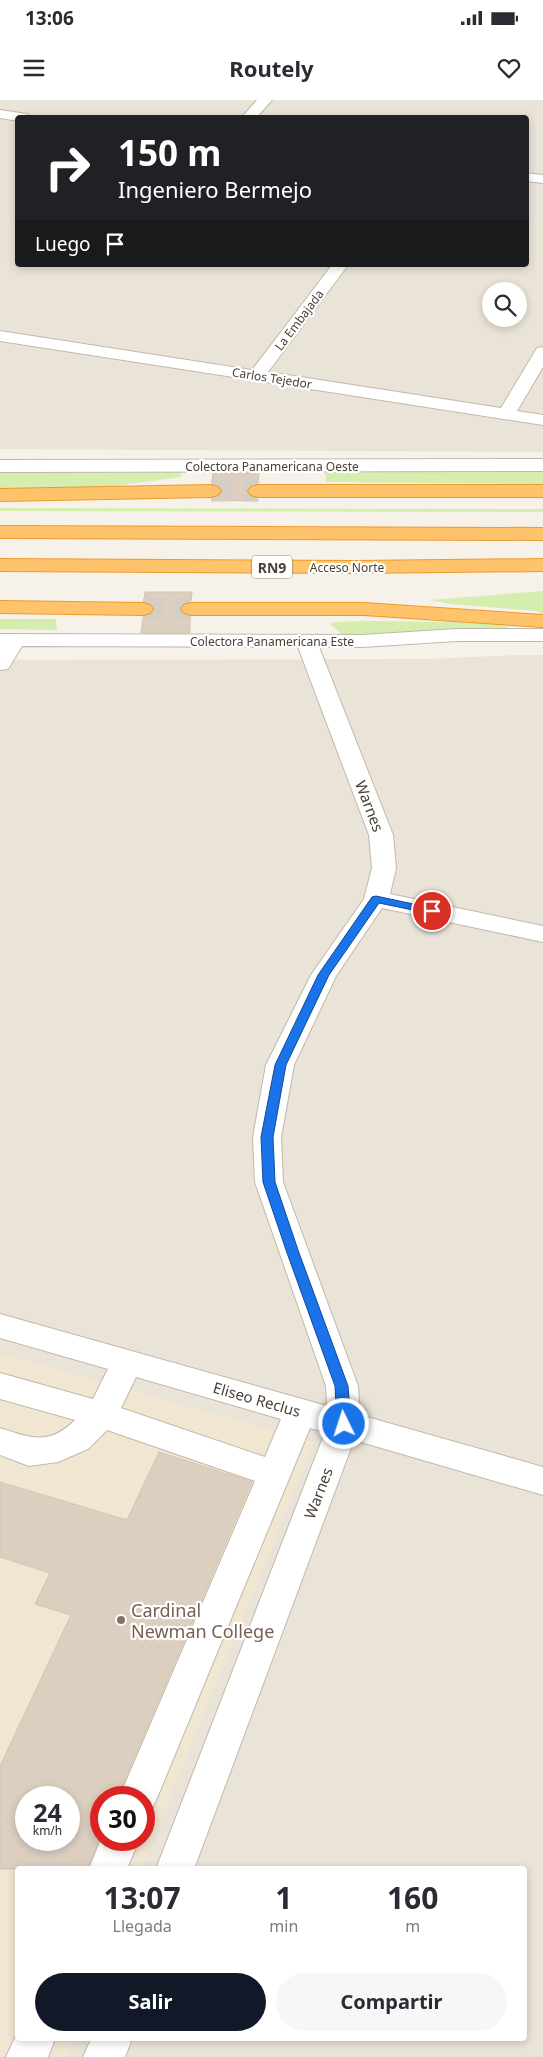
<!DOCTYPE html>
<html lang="es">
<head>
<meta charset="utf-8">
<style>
  body { margin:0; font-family:"Noto Sans",sans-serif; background:#f7f7f7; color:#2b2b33; height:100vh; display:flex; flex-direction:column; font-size:19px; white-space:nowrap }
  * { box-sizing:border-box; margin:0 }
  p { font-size:16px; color:#7c7c81 }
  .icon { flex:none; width:28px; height:28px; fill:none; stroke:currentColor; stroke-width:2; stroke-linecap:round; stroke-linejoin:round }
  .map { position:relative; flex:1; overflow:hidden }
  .sheet { position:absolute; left:15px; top:1766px; width:512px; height:175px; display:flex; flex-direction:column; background:#fff; border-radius:5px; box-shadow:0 2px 8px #0003 }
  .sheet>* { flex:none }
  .guide { position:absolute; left:15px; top:15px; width:514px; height:152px; border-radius:5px; box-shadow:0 2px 8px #0003; background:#202124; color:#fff; overflow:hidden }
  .buttons { position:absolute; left:482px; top:182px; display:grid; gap:10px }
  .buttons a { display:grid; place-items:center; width:45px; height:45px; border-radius:50%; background:#fff; box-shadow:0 2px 8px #0003; font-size:25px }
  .speed { position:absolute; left:15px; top:1686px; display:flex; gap:10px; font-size:25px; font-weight:700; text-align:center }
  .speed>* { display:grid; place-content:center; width:65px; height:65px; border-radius:50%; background:#fff; box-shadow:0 2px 8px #0003; line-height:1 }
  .speed small { font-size:12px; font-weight:400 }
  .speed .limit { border:8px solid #d22; background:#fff; color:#111 }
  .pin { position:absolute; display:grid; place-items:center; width:42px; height:42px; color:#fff; margin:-21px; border:2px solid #fff; border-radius:50%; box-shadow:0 1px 5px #0007 }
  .me { position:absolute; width:55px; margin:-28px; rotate:356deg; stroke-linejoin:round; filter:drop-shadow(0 0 4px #0008) }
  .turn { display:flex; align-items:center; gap:18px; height:105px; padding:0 20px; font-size:22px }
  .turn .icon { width:65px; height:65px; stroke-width:2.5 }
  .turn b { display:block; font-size:35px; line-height:42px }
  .then { display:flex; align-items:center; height:48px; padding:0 20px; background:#0003; gap:10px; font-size:19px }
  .eta { display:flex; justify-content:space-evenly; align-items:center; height:85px; text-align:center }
  .eta b { font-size:30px; font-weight:700; line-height:35px }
  .button { display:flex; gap:10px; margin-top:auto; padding:10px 20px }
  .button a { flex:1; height:58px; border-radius:30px; background:#111827; color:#fff; font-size:20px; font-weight:700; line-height:58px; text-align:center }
  .button a+a { background:#f7f7f7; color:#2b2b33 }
  .status { display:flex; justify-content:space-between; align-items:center; height:35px; padding:0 25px; background:#fff; direction:ltr }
  .status svg { height:14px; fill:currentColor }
  header { display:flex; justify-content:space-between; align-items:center; height:65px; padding:0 20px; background:#fff; font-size:22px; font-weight:700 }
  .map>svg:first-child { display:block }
  .residential { fill:#eae3d7; fill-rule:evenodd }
  .education { fill:#f0e6d2; fill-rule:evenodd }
  .green { fill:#d5edaf }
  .building { fill:#dccfc0; stroke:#d4c4b0; fill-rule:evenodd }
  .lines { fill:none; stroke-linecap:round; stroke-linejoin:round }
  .highway-tunnel { stroke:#d4cec5; stroke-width:21; stroke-dasharray:21 11; stroke-linecap:butt }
  .minor-casing { stroke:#c2b8aa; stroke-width:2 }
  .highway-casing { stroke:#ec9a2d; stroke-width:2 }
  .minor { fill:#fff; fill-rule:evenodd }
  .highway { fill:#ffc46b; fill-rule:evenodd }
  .route { fill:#1a73e8; stroke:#114b97 }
  .education-dot { fill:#8d6e63; stroke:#fff; stroke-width:2 }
  .labels { text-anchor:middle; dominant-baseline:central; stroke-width:4.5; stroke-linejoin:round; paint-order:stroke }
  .far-street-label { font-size:12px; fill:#4a4136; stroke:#fff }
  .shield { fill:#fff; stroke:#807a72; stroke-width:1 }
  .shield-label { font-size:14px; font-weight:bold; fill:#4a4136 }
  .street-label { font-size:15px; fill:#4a4136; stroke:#fff }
  .near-education-label { font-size:18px; fill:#785e54; stroke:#fff; text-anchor:start }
</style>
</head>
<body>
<div class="status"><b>13:06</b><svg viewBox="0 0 49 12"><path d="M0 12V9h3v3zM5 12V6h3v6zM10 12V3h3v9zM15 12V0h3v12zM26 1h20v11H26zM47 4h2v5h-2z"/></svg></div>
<header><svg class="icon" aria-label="menu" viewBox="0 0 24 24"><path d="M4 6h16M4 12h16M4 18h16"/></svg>Routely<svg class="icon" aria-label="heart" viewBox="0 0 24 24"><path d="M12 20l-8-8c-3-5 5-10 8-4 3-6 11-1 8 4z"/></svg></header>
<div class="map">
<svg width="543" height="1957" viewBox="0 0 543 1957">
  <rect width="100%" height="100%" fill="#f6f1e9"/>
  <g class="residential">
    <path d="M0,0H543V352L0,349ZM18,18H526V165H18ZM491,191H519V219H491Z"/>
    <path d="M514,555H543V1957H0V560L430,559ZM26,1698H69V1740H26ZM101,1698H144V1740H101ZM18,1769H525V1939H18Z"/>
  </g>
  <path class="education" d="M0,1253L314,1342L141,1769H18V1939H73L65,1957H0ZM26,1698H69V1740H26ZM101,1698H144V1740H101Z"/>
  <g class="green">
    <polygon points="180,370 181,377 106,387 0,390 0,371"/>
    <polygon points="325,370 543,371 543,384 326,382"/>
    <polygon points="0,408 543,409 543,412 0,411"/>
    <polygon points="543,491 543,514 537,511 450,504 430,500"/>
    <polygon points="0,519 56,519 57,530 0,529"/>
    <polygon points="372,521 507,523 508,528 454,529 357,537 344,536 330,524 336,522"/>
  </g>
  <g class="building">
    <polygon points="213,373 259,373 258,383 250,385 246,391 250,396 258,399 258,401 211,400 220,396 223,391 220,386 212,383"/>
    <polygon points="145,492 192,492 191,501 183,503 179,509 182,514 190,517 190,533 141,533 143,517 151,515 155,509 152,504 144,501"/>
    <path d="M159,1352L252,1382L117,1698H101V1737L87,1769H0V1666L71,1515L35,1504L50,1473L0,1457V1382L127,1420ZM26,1698H69V1740H26Z"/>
  </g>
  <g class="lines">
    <g class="highway-tunnel">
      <polyline points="211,391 258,391"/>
      <polyline points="143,509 191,509"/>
    </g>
    <defs>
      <g id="minor">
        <polygon points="257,0 272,0 256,18 241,18"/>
        <polygon points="0,10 27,14 34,18 18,18 18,21 0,18"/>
        <polygon points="526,73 543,75 543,83 526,81"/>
        <polygon points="332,165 348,165 268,272 501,308 537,248 543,247 543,267 517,311 543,315 543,325 0,241 0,231 252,270"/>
        <polygon points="543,359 543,371 0,372 0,360"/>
        <path d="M457,529H543V541H457L362,547H319L393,735L396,768L390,794L543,826V842L382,808L336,876L294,965L281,1037L283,1082L358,1286L360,1315L543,1367V1395L354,1340L194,1769H156L325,1332L310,1328L157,1698L151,1711L144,1714V1698H119L255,1381L107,1330L88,1349L58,1362L29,1366L0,1355V1328C31,1338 49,1346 75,1320L0,1299V1273L93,1299L108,1269L0,1238V1214L327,1306L326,1286L255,1082L253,1037L266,965L311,875L364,799L372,768L369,735L298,547L22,546L8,569L0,570V534L362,535ZM136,1277L281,1319L265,1357L121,1308Z"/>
        <polygon points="101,1739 139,1740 127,1769 89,1769"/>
        <polygon points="18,1931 18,1939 55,1939 48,1957 6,1957"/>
        <polygon points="91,1939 132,1939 125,1957 83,1957"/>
      </g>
      <g id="highway">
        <polygon points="211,385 218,387 221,391 218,395 211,397 0,401 0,389"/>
        <polygon points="258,385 543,385 543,397 258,397 251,395 248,391 251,387"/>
        <polygon points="0,426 543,428 543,440 0,438"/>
        <polygon points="0,459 357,461 543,459 543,471 357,473 0,471"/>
        <polygon points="0,501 143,503 150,505 153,509 150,513 143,515 0,513"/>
        <polygon points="191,503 364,503 543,515 543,527 364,515 191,515 184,513 181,509 184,505"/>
      </g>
    </defs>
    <use href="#minor" class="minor-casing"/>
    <use href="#highway" class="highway-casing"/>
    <use href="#minor" class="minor"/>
    <use href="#highway" class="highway"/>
  </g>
  <polygon class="route" points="376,796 432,808 437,811 432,814 379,803 329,875 286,965 273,1037 275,1082 298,1150 348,1286 351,1324 349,1327 344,1329 339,1327 337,1324 335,1286 286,1150 263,1082 261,1037 275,965 318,875 372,797"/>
  <circle class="education-dot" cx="121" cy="1520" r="5"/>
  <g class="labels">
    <g class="far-street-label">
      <text transform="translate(299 220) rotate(-53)">La Embajada</text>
      <text transform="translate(272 278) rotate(9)">Carlos Tejedor</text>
      <text x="272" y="366">Colectora Panamericana Oeste</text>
      <text x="347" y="467">Acceso Norte</text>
      <text x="272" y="541">Colectora Panamericana Este</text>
    </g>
    <rect class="shield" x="252" y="455.5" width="40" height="23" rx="4"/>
    <g class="shield-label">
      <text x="272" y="467">RN9</text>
    </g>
    <g class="street-label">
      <text transform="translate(370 706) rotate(69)">Warnes</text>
      <text transform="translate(257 1299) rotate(16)">Eliseo Reclus</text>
      <text transform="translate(318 1393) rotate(-69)">Warnes</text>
    </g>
    <g class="near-education-label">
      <text x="131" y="1510">Cardinal<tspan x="131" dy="21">Newman College</tspan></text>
    </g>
  </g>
</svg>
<div class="buttons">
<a><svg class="icon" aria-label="search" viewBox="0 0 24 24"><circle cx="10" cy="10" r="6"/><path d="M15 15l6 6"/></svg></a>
</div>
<div class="speed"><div>24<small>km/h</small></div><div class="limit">30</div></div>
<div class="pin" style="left:432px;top:811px;background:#d93025"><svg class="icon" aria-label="arrive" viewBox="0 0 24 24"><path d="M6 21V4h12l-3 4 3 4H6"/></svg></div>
<svg class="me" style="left:344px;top:1324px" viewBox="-20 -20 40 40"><circle r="17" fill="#1a73e8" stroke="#fff" stroke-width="3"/><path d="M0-11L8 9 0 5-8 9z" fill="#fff"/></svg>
<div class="guide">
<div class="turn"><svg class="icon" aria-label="right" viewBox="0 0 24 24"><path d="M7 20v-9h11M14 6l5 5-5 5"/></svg><div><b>150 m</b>Ingeniero Bermejo</div></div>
<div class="then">Luego<svg class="icon" aria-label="arrive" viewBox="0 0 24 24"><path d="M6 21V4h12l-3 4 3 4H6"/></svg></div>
</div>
<section class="sheet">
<div class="eta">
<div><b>13:07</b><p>Llegada</p></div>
<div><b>1</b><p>min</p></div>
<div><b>160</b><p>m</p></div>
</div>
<div class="button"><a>Salir</a><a>Compartir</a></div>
</section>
</div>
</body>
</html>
